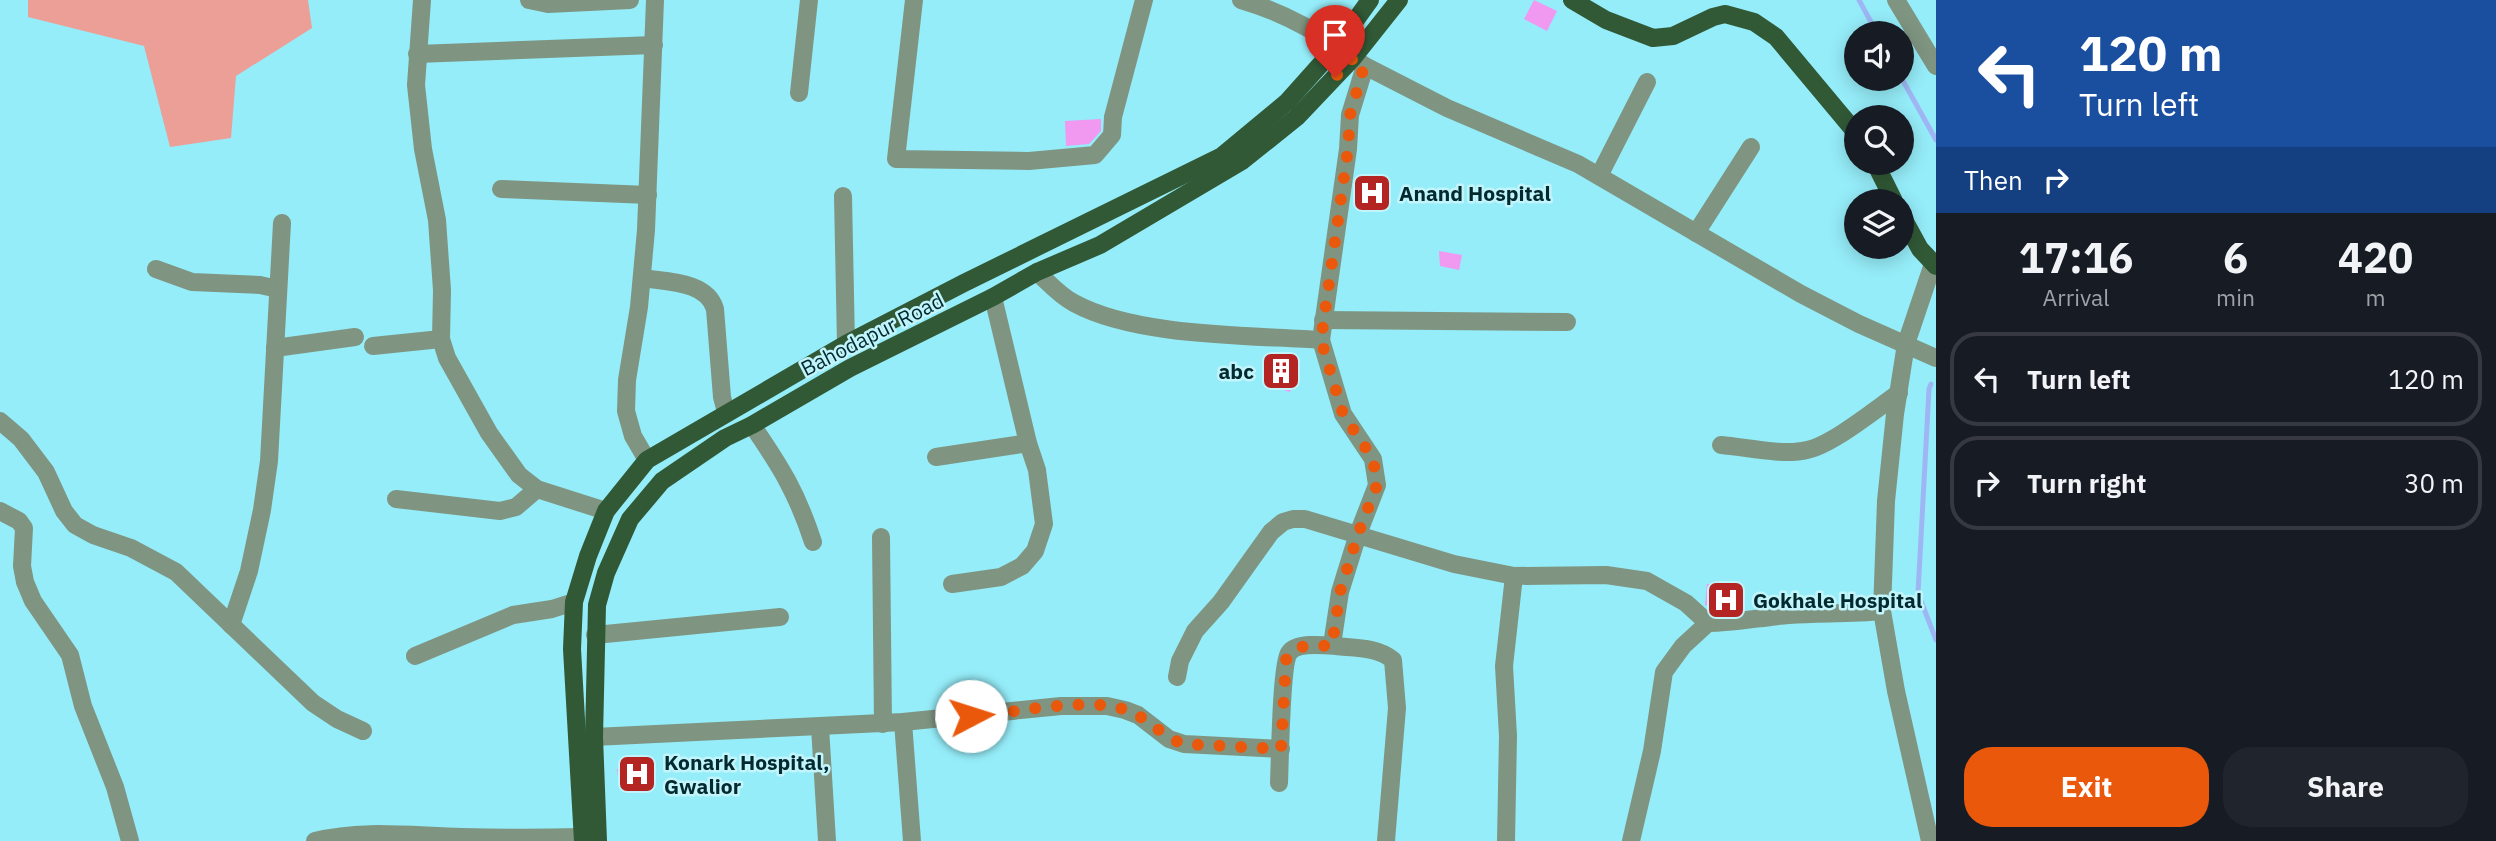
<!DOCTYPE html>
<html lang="en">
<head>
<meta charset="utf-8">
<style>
  body { margin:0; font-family:"IBM Plex Sans",sans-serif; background:#20242c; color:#f1f3f6; height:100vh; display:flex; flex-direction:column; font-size:26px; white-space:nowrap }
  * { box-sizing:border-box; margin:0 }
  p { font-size:23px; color:#9ea1a6 }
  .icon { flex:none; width:38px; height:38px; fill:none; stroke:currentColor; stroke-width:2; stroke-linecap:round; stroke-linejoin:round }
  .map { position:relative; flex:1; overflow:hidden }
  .panel { display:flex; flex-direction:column; background:#171b24; width:560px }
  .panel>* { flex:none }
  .banner { background:#1a4fa0; color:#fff; overflow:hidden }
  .controls { position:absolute; left:1844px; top:21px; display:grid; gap:14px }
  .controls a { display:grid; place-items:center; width:70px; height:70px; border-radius:50%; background:#171b24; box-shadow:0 4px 18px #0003; font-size:35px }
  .pin { position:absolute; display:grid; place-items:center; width:60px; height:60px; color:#fff; margin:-72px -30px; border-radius:50% 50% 50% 0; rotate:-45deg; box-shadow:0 0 7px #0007 }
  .pin .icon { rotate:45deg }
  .me { position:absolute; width:77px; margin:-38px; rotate:85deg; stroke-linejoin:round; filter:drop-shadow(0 0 5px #0008) }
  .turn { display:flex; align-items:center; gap:24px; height:147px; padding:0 28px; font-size:32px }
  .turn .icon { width:91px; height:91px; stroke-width:2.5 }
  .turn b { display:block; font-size:49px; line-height:60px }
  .then { display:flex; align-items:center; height:66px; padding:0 28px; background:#0003; gap:14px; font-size:26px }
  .eta { display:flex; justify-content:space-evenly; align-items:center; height:119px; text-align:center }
  .eta b { font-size:42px; font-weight:700; line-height:49px }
  .primary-button { display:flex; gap:14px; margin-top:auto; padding:14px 28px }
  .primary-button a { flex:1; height:80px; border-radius:28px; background:#ea580c; color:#fff; font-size:28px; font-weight:700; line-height:80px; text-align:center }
  .primary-button a+a { background:#20242c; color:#f1f3f6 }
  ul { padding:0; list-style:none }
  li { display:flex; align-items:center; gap:21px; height:94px; margin:0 14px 10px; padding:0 14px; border:4px solid #363941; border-radius:28px }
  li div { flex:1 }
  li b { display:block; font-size:26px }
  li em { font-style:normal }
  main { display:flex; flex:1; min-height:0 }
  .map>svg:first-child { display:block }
  .green { fill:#ec9f96 }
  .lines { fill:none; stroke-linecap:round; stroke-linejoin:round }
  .stream { stroke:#9eb7f4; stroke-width:5 }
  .building { fill:#f198f0 }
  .minor { stroke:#7f9581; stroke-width:18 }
  .major { stroke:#315936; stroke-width:18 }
  .route { stroke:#ea580c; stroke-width:12; stroke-dasharray:0 21.6 }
  .labels { text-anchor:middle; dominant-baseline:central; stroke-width:5; stroke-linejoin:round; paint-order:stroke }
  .poi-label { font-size:21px; font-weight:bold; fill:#01292e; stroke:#c2f4fb; text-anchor:start }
  .street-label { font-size:21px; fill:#01292e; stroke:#c2f4fb }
</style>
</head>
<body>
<main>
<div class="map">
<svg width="1936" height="841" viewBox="0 0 1936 841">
  <rect width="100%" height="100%" fill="#95edf9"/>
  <polygon class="green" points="28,0 308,0 312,28 236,76 231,138 170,147 144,46 28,17"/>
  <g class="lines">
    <g class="stream">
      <polyline points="1859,0 1877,33"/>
      <polyline points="1902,79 1936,140"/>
      <polyline points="1931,384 1929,389 1918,593 1936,640"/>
    </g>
  </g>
  <g class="building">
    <polygon points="1534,0 1557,11 1547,31 1524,19"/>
    <polygon points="1101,119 1101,131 1089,144 1066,146 1065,121"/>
    <polygon points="1360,180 1390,186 1387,205 1356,199"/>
    <polygon points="1439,251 1462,255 1459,270 1440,266"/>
    <polygon points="1270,352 1297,357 1290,392 1264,384"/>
    <polygon points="1707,584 1738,586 1736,607 1705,605"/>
    <polygon points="651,766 653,782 619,785 617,769"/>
  </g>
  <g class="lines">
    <g class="minor">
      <polyline points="422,0 416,85 423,149 437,220 442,290 441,339 447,358 489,433 519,475 537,489 606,511"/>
      <polyline points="529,0 548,4 630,0"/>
      <polyline points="914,0 896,159 1029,161 1095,155 1112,135 1113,117 1144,0"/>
      <path d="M1241,0C1276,10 1307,26 1337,46"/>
      <polyline points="1896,0 1936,66"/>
      <polyline points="417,54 654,45"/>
      <polyline points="1353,58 1365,66 1447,108 1578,164 1801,294 1859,324 1936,358"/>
      <polyline points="799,93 809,0"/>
      <polyline points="1599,176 1647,82"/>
      <polyline points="501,189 648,195"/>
      <polyline points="843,196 846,344"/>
      <polyline points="1696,233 1751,147"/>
      <polyline points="156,269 192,282 260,285 278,289"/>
      <path d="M1037,272C1049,283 1059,295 1074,303C1136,337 1250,335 1321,340"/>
      <path d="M642,278C667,282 707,281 715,309L722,397L726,412"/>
      <polyline points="1323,320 1567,322"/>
      <polyline points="373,346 441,339"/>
      <polyline points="275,348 355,337"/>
      <polyline points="0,421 21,439 46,472 64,511 75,525 93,535 131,548 176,572 313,703 337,719 363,731"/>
      <path d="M752,425C781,467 797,493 813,542"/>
      <path d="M1721,445C1746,447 1783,456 1807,450C1832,445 1876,409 1899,393"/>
      <polyline points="936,457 1028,443"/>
      <polyline points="647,460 633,436 626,411 627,380 639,307 646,230 655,0"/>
      <polyline points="396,499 500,511 516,507 537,489"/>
      <polyline points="0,511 19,521 24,528 22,566 25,582 33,601 70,655 83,706 115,787 130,841"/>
      <polyline points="881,537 883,724"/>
      <polyline points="952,584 1001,577 1022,566 1035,551 1044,524 1037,470 1028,443 993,297"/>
      <polyline points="231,625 249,571 262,510 269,461 282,223"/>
      <polyline points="595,635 780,617"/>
      <polyline points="1332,645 1340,592 1358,534 1377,485 1373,459 1343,414 1321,340 1348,149 1350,115 1365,66"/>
      <polyline points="415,656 513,615 552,609 574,602"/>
      <path d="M1177,677L1180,661L1195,631L1221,602L1271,532L1283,522L1293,519H1305L1454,564L1514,576L1606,575L1647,581L1686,603L1708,623C1735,623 1762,617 1789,615C1821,613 1851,614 1882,611"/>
      <polyline points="903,722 912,841"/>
      <polyline points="820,727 827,841"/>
      <polyline points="594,737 903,722 1061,706 1107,706 1125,710 1138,715 1169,739 1184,744 1281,749"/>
      <path d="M1279,783C1280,762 1281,665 1289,653C1296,642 1324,645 1336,646C1355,648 1378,647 1393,660L1397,708L1386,841"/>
      <path d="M315,841C363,829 413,836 462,837C502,838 542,838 582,837"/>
      <polyline points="1506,841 1508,736 1504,666 1514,576"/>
      <polyline points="1631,841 1652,751 1664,672 1683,646 1708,623"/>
      <polyline points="1930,841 1896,691 1882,611 1886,501 1895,414 1906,344 1933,264"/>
    </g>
    <g class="major">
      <polyline points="1572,0 1606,20 1653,38 1673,36 1713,17 1725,14 1754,22 1776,37 1857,134"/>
      <polyline points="1875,163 1894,201"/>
      <polyline points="1902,216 1920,249 1936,266"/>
      <polyline points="583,841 572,649 574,602 588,556 606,511 647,460 846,344 964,283 1222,156 1287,102 1337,46 1370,0"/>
      <polyline points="598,841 594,737 597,605 606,573 630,519 662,481 725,438 752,425 850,368 993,297 1037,272 1100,245 1242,161 1297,117 1353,58 1399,0"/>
    </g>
  </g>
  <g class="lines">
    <path class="route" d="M971,716C1015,713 1082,697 1123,709C1147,716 1160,736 1184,744L1281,749L1286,660C1294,642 1314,646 1332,646L1340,592L1358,534L1377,485L1373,459L1343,414L1321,340L1348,149L1350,115L1364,66L1353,58L1335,77"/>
  </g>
  <defs>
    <symbol id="hospital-square" viewBox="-11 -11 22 22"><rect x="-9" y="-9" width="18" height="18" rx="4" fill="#b42423" stroke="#c2f4fb"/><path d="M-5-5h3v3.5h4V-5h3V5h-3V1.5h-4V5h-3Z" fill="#fff"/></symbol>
    <symbol id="building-square" viewBox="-11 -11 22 22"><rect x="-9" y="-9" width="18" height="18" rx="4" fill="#b42423" stroke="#c2f4fb"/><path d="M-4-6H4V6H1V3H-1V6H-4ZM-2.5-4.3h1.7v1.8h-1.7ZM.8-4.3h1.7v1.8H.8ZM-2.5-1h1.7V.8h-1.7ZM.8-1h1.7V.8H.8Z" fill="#fff"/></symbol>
  </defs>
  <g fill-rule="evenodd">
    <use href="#hospital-square" x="1350" y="171" width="44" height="44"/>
    <use href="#building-square" x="1259" y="349" width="44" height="44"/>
    <use href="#hospital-square" x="1704" y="578" width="44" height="44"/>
    <use href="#hospital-square" x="615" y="752" width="44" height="44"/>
  </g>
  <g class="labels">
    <g class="poi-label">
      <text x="1399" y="193">Anand Hospital</text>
      <text x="1254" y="371" text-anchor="end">abc</text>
      <text x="1753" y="600">Gokhale Hospital</text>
      <text x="664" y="762">Konark Hospital,<tspan x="664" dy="24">Gwalior</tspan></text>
    </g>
    <g class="street-label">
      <text transform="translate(872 334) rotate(-27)">Bahodapur Road</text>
    </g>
  </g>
</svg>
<div class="controls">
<a><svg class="icon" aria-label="sound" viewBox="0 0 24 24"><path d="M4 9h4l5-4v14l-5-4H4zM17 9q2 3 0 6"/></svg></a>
<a><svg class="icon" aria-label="search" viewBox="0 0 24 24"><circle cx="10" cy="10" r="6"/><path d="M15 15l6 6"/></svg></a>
<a><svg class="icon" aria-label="layers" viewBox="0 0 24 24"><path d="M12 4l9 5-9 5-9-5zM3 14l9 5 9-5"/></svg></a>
</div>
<div class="pin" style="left:1335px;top:77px;background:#d93025"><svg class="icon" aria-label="arrive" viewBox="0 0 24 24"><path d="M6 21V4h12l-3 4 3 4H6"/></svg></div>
<svg class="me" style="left:971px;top:716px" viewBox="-20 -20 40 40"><circle r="19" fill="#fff"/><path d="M0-13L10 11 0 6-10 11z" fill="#ea580c"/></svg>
</div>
<section class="panel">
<div class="banner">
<div class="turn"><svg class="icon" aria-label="left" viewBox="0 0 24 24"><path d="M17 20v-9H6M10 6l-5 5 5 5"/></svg><div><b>120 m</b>Turn left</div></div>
<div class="then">Then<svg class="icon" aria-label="right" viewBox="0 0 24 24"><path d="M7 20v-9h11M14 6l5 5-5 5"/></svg></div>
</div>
<div class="eta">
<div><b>17:16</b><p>Arrival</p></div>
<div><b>6</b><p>min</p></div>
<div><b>420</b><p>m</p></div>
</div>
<ul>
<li><svg class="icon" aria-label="left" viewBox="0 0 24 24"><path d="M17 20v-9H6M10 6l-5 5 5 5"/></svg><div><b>Turn left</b></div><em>120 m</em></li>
<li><svg class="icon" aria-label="right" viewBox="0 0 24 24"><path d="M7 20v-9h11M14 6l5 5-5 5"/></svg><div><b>Turn right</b></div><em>30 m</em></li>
</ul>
<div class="primary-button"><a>Exit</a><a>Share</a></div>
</section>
</main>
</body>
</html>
